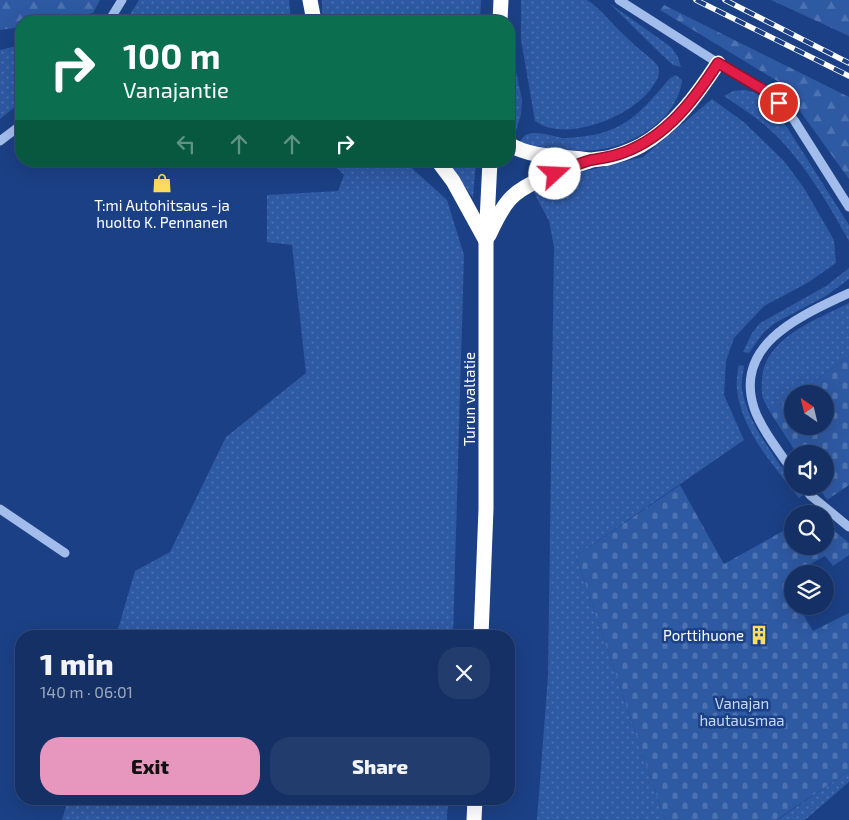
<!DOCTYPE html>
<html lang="en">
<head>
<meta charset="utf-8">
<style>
  body { margin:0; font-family:"Exo 2",sans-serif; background:#213c6d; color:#f1f3f6; height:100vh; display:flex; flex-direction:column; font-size:19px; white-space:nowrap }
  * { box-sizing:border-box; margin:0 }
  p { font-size:16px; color:#9da9bf }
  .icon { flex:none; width:28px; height:28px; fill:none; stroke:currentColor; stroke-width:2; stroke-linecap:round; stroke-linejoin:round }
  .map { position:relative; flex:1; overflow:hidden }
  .side { position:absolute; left:15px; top:630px; width:500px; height:175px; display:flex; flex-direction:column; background:#143064; border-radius:20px; box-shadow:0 5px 20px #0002,0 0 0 1px #334b78 }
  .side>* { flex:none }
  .guide { position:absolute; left:15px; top:15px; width:500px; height:152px; border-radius:20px; box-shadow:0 5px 20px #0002,0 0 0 1px #334b78; background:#0b6e4f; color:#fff; overflow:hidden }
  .needle { width:32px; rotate:325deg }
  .buttons { position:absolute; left:784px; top:385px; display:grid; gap:10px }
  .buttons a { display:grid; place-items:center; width:50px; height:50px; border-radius:50%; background:#143064; box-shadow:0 5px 20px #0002,0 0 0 1px #334b78; font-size:25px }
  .pin { position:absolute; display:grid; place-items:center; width:42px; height:42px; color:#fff; margin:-21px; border:2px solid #fff; border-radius:50%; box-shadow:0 1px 5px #0007 }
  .me { position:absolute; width:55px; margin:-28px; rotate:70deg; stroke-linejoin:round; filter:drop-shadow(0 0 4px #0008) }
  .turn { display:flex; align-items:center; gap:18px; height:105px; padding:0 25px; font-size:22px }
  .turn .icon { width:65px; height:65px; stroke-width:2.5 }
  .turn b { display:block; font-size:35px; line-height:42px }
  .lanes { display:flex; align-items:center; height:48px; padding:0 25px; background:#0003; justify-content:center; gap:25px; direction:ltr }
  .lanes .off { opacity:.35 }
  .round { display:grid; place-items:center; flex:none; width:52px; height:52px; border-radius:20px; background:#213c6d }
  .summary { display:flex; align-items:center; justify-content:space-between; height:85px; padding:0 25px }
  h1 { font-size:30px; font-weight:800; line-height:38px }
  .cta { display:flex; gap:10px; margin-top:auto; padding:10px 25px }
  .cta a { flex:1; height:58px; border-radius:20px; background:#e797bd; color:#111; font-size:20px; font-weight:800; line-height:58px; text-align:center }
  .cta a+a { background:#213c6d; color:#f1f3f6 }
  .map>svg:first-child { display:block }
  .grass { fill:url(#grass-dots) }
  .forest { fill:url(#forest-firs) }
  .cemetery { fill:url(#cemetery-stones) }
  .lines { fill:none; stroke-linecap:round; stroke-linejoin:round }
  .minor { stroke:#a2bdeb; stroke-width:9 }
  .highway { stroke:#fff; stroke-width:15 }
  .rail-casing { stroke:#fff; stroke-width:5.5 }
  .rail { stroke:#1b4085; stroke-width:4; stroke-dasharray:11; stroke-linecap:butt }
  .route-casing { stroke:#92132f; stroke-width:12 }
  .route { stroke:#e11d48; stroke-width:9 }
  .labels { text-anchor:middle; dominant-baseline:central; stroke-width:5; stroke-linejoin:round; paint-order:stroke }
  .poi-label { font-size:15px; fill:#fff; stroke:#1b4085 }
  .street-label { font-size:15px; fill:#fff; stroke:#1b4085 }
  .park-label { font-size:15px; fill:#c7d9f8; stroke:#1b4085 }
</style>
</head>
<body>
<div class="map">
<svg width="849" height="820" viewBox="0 0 849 820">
  <defs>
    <pattern id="grass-dots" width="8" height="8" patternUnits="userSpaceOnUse" patternTransform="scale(1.25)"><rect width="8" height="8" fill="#2e59a3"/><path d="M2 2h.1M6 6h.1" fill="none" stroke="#4d72b1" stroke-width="1.8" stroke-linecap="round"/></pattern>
    <pattern id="forest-firs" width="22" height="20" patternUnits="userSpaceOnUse" patternTransform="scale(1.25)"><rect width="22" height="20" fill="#2e59a3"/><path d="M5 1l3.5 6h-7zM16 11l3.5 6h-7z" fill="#4d72b1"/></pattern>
    <pattern id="cemetery-stones" width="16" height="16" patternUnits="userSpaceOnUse" patternTransform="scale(1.25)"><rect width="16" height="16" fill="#2e59a3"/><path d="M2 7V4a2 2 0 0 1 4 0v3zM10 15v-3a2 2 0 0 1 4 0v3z" fill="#4d72b1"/></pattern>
  </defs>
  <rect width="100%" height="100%" fill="#1b4085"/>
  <g class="grass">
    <polygon points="139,0 289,0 291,21 126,21"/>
    <polygon points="322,0 481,0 480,21 325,21 322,11"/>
    <path d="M521,0H587C601,9 611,23 623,34C631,42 640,50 649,57C653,61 660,65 659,72C659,77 656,82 653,86C634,116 566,144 535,121L521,40Z"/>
    <polygon points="609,3 671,47 678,57 681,67 673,65 661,54"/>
    <polygon points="21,45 21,102 0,119 0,50"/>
    <polygon points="511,47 522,100 521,115 514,137 509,132 509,71"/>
    <path d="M676,75L682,80C680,99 668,116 653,127C606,160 574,151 521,144L520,142C522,138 524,135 528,134C540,130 555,138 567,138C571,138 575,137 578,137C625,133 642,111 670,78Z"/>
    <path d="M743,90C757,91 767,100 776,110L849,225V241C828,203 801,157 768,128C755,116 738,106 724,96L733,91Z"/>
    <polygon points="712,99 745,123 784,161 804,188 834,240 836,263 809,282 764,306 734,338 726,361 724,395 744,440 576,556 665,820 537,820 548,676 554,247 549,221 533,191 566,176 643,157"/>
    <polygon points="330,161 404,161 447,200 464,255 453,636 116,636 135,571 170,552 226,437 306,373 292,245 267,242 267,195 338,191 344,175"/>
    <polygon points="447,161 476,161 473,198"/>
    <polygon points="849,268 849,279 826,296 775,323 763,333 749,353 743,352 752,333 760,323 826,286"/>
    <path d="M849,303V356L796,394H792V396L770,412C768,408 765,403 763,398C761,392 762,386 762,379C765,337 818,319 849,303Z"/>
    <path d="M739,365L744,366C743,374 741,382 742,389C748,424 772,453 792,481V486H796L803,495L799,498C771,463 726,413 739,365Z"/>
    <polygon points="849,771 849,782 805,820 777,820"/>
    <polygon points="68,799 448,799 447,820 62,820"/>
  </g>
  <g class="forest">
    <polygon points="0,0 100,0 93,13 53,21 21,21 21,27 0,30"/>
    <polygon points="771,0 849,0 849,36"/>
    <polygon points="664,5 849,97 849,179 779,82 660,10"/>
  </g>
  <g class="cemetery">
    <polygon points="849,356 849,485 827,500 818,486 825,486 825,454 797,454 770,412 792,396 792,426 825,426 825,394 796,394"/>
    <polygon points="680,485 724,564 792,526 792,546 825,546 825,523 849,543 849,555 833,566 825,556 803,568 806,574 792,574 792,583 787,587 792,596 792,606 798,606 813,631 849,613 849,771 776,820 665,820 576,556"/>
  </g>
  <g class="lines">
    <g class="minor">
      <polyline points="619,0 718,63 763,89 779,103 794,120 849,207"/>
      <polyline points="109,21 122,0"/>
      <polyline points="0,141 21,125"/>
      <path d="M792,470C780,453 760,427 754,408C733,343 803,315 849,293"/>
      <polyline points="804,486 810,495 849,527"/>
      <polyline points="0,509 65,553"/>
    </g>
    <g class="highway">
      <polyline points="310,0 314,21"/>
      <polyline points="500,21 501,0"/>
      <path d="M509,144C529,158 565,156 589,160"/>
      <polyline points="438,161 453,181 486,241"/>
      <path d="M489,235C495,222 501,209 510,199C525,182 567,168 589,161C595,159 602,159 608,158C619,155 630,151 640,146C674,127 697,95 718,63"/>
      <polyline points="481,636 486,509 486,241 490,161"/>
      <polyline points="474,820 475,799"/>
    </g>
    <defs>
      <g id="rail">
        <polyline points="696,0 849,76"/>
        <polyline points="725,0 849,63"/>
      </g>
    </defs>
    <use href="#rail" class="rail-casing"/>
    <use href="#rail" class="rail"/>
  </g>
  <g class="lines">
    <defs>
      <path id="route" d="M555,174C567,169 579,163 591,160C602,158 613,157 625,152C667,136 694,100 718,63L762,89L779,103"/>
    </defs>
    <use href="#route" class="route-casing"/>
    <use href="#route" class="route"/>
  </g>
  <defs>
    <symbol id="shop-bare" viewBox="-9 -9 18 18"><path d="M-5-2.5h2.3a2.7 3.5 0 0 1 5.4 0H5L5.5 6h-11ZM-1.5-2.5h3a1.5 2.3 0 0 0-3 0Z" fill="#fddc5e" stroke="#1b4085" stroke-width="2.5" paint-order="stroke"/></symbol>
    <symbol id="building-bare" viewBox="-9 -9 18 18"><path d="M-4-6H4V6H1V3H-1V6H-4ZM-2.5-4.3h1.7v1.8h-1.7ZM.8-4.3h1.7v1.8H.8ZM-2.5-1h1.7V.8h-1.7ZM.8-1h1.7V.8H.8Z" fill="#fddc5e" stroke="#1b4085" stroke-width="2.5" paint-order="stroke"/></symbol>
  </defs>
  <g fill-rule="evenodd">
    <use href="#shop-bare" x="148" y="169" width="28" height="28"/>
    <use href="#building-bare" x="745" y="621" width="28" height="28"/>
  </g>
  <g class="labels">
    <g class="poi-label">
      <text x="162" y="205">T:mi Autohitsaus -ja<tspan x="162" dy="17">huolto K. Pennanen</tspan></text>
      <text x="744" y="635" text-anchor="end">Porttihuone</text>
    </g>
    <g class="street-label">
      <text transform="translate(469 399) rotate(-90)">Turun valtatie</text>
    </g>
    <g class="park-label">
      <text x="742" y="703">Vanajan<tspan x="742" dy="17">hautausmaa</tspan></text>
    </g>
  </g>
</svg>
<div class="buttons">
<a><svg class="needle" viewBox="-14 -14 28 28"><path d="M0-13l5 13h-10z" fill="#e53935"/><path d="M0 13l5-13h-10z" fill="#9da9bf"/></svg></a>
<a><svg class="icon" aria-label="sound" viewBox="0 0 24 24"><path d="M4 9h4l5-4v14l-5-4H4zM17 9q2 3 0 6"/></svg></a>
<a><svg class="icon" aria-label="search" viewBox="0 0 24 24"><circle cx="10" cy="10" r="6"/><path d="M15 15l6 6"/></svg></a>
<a><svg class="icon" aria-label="layers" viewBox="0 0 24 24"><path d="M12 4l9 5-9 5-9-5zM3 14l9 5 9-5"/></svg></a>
</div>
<div class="pin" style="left:779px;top:103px;background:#d93025"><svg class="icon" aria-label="arrive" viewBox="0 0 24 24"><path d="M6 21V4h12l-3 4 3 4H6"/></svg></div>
<svg class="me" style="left:555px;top:174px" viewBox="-20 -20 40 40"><circle r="19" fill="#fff"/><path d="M0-13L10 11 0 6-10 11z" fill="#e11d48"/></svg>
<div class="guide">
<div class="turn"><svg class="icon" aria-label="right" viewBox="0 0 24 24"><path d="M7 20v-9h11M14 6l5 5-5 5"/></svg><div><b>100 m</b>Vanajantie</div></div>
<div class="lanes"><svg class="icon off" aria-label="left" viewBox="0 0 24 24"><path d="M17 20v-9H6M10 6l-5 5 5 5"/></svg><svg class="icon off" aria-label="ahead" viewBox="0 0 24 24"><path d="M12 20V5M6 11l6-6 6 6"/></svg><svg class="icon off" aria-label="ahead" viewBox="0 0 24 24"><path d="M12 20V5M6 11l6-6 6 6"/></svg><svg class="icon" aria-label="right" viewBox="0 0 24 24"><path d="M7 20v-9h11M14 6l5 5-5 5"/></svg></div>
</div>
<section class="side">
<div class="summary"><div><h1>1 min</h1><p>140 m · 06:01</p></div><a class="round"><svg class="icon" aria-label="close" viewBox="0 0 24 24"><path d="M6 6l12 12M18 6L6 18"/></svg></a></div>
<div class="cta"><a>Exit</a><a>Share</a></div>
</section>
</div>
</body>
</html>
